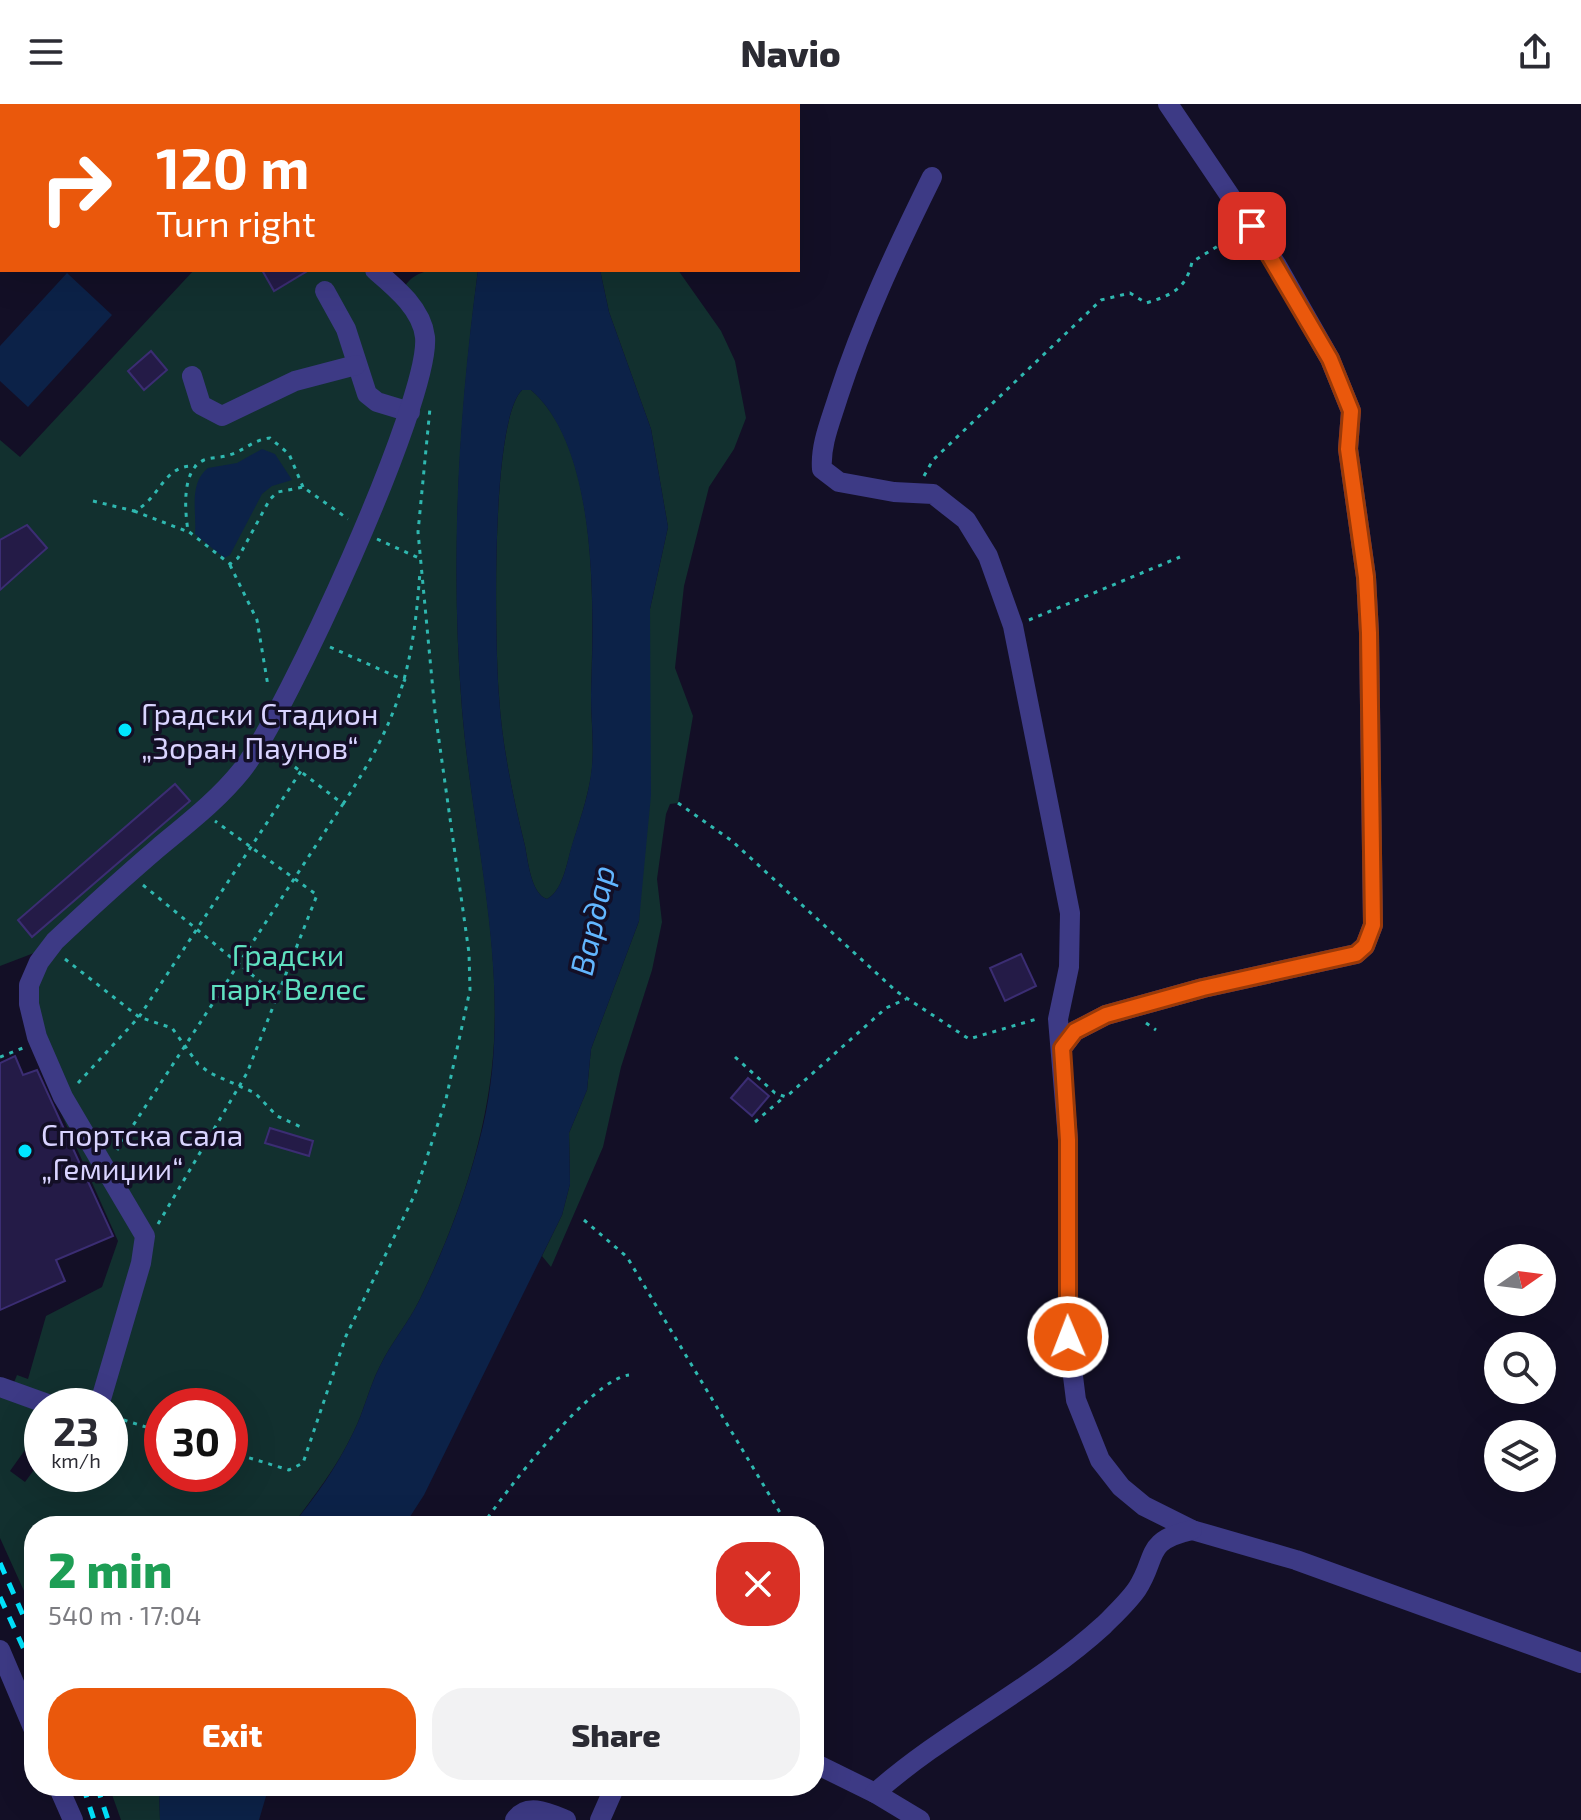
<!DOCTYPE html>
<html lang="en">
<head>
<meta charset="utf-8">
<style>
  body { margin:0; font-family:"Exo 2",sans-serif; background:#f2f2f3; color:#2b2b33; height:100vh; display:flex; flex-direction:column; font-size:30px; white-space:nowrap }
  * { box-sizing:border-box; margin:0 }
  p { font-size:26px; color:#7c7c81 }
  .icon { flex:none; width:44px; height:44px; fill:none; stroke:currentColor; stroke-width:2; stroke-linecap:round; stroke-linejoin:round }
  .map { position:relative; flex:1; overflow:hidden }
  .panel { position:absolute; left:24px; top:1412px; width:800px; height:280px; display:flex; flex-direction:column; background:#fff; border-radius:32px; box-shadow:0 8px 32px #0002 }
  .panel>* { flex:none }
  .top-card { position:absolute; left:0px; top:0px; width:800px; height:168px; box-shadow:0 8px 32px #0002; background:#ea580c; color:#fff; overflow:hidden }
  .needle { width:52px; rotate:76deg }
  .fabs { position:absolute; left:1484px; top:1140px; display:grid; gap:16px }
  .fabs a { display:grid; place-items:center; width:72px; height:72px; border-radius:50%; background:#fff; box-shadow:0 8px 32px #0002; font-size:40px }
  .speed { position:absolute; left:24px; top:1284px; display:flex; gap:16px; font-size:40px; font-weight:700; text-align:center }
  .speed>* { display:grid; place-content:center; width:104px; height:104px; border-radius:50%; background:#fff; box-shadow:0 8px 32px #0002; line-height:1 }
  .speed small { font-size:20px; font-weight:400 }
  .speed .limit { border:12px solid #d22; background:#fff; color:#111 }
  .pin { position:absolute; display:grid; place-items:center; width:68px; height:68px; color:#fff; margin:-34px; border-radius:16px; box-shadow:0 4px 12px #0006 }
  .me { position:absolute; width:88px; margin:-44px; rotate:359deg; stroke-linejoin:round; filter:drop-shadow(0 0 6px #0008) }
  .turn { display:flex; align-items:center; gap:28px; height:168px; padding:0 24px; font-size:36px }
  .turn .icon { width:104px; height:104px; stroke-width:2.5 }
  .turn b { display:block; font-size:56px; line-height:68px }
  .round { display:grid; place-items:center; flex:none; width:84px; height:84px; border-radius:32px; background:#f2f2f3 }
  .head { display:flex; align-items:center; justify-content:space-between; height:136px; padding:0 24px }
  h1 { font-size:48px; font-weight:800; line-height:60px; color:#1e9e55 }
  .primary-button { display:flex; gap:16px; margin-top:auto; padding:16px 24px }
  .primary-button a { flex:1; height:92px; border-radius:32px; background:#ea580c; color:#fff; font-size:32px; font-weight:800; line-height:92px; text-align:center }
  .primary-button a+a { background:#f2f2f3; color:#2b2b33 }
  header { display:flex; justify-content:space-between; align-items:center; height:104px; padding:0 24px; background:#fff; font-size:36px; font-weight:800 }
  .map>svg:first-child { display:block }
  .green { fill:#12302f; fill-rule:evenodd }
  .water { fill:#0c2248; fill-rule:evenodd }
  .building { fill:#241b47; stroke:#3b2d73; stroke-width:2 }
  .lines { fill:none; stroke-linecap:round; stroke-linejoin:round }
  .path { stroke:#2fb8b0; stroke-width:3; stroke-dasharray:4 6; stroke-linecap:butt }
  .minor { stroke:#3d3a85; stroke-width:20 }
  .major { stroke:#c25bff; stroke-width:20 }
  .rail { stroke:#00e5ff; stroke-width:5; stroke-dasharray:12 10; stroke-linecap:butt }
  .route-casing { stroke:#983908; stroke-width:20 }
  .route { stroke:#ea580c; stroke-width:14 }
  .poi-dot { fill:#00e5ff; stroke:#130f26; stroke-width:3 }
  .labels { text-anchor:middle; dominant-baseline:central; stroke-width:7; stroke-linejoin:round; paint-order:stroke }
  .poi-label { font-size:30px; fill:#d9d4ff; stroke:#130f26; text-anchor:start }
  .park-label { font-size:30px; fill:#5fe0c0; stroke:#130f26 }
  .water-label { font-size:32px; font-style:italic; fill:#62b6ff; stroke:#130f26 }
</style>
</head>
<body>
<header><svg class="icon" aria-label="menu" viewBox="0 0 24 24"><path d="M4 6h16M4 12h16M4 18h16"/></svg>Navio<svg class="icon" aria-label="share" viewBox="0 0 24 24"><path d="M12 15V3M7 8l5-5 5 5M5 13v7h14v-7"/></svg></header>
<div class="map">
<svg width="1581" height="1716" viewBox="0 0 1581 1716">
  <rect width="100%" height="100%" fill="#130f26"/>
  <g class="green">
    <path d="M194,166H375L405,182C420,159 454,166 478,166C459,312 450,458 462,605C471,716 500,825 494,938C489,1027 459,1115 420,1195C409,1218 391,1239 380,1262C369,1283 364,1308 353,1329C337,1363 314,1392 292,1422H34V1509L0,1434V1291L42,1305V1322L10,1367L25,1378L42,1355V1370H110V1302H78L13,1281L17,1271L28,1275L46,1212L102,1183L118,1137L41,964L34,849L0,862V336L20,353ZM162,1302H230V1370H162Z"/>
    <polygon points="600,166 678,166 721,227 735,257 746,314 734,345 709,383 684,482 675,564 693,612 678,699 670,700 666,710 657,775 662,818 652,866 621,963 603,1043 551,1163 542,1152 562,1111 570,1080 569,1029 587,986 591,945 639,817 650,505 668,423 651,325 609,208"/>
    <path d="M522,286H531C601,346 593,508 591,593C591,619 595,645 591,672C587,696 579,719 572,742C567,758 563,787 547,795C531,790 528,757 525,742C513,693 502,642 499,592C495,541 490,318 522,286Z"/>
    <polygon points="109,1682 159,1682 160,1716 121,1716"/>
  </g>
  <g class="water">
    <path d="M478,166H600L609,208L651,325L668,423L650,505L651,691L639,817L591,945L587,986L569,1029L570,1080L562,1111L424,1391L404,1422H292C315,1393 337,1363 353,1329C364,1308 369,1283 380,1262C391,1239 409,1218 420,1195C447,1140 469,1081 483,1022C515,883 473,743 462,605C450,458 458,312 478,166ZM522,286H531C599,345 594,507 591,591C591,617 595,644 591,670C588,694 579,718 572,741C567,758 563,787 547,795C531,790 528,757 525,742C513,693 502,642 499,592C495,541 490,317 522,286Z"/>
    <polygon points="67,169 112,211 28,303 0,277 0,242"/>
    <path d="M262,345L275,350L292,376L272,382L262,390L230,451L224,454L195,430C197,408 188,380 208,364L237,359Z"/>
    <polygon points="159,1682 269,1682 259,1716 160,1716"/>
  </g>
  <g class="building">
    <polygon points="262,166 309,166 274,187"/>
    <polygon points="151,247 167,266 144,286 128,267"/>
    <polygon points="27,421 47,444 0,486 0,436"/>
    <polygon points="175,680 190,697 32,833 18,816"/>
    <polygon points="1021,850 1036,882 1005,897 990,864"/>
    <polygon points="15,952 23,971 37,966 113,1132 56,1156 65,1177 0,1206 0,959"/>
    <polygon points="748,974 769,992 752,1012 731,994"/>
    <polygon points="270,1024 313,1037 309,1052 265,1039"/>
  </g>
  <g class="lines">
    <g class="path">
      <path d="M924,372L933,356L1101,196L1130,189L1146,199C1172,191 1186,185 1192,158L1234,132"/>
      <path d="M303,383L289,350L270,334C254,335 244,347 229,351C221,354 212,353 204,356C181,366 185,407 188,427L230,460L238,454L270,395L278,388L303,383L348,415"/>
      <path d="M93,397L134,407C160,396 163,360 195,362"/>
      <polyline points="134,407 186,427"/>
      <polyline points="377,435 421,455"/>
      <polyline points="230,461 257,516 268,582"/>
      <polyline points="1029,516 1180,453"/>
      <polyline points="330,543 406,577"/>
      <polyline points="678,699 732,737 896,887 969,935 1040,914"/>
      <path d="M343,700C399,615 413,567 420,467"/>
      <polyline points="143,781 279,893"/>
      <polyline points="65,855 139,913 172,924 198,960 210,969 255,989 277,1012 301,1023"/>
      <polyline points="1146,919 1156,926"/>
      <polyline points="0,953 23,944"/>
      <polyline points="735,953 775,989 786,993 886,904 906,895"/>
      <polyline points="78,979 139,913 301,667"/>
      <polyline points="755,1018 784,993"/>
      <polyline points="117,1046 343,700 274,647"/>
      <polyline points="584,1116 627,1153 788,1422"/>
      <polyline points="158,1120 247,969 317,791 215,717"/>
      <polyline points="114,1313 162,1328"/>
      <polyline points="230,1348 289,1366 303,1359 346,1232 415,1090 446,995 470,886 469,849 435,608 418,428 430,304"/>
      <path d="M482,1422C505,1388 591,1275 629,1271"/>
      <polyline points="814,1467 817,1479 814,1486"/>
    </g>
    <g class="minor">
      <polyline points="189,0 191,2"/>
      <path d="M932,73C896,146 863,216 838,293C831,316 820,341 822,365L839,378L894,388L933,390L966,416L988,452L1013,522L1070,809L1069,863L1058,915L1068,1036V1233L1076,1296L1100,1356L1121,1383L1144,1402L1192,1426L1296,1456L1581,1559"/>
      <polyline points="325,187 346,225 367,290 377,298 410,308"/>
      <polyline points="192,272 201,301 222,312 295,277 356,261"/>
      <polyline points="1062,944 1075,927 1106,911 1203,884 1356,850 1365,842 1373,821 1369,529 1366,473 1348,345 1351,307 1330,255 1276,160 1168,0"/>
      <polyline points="0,1283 53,1302"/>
      <path d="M99,1302L141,1159L145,1132L63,993L37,933L29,900V881L39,858L55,837C88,806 123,774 158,744C188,719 218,696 242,666C285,612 431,295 425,233C422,205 395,183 375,166"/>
      <polyline points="0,1546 34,1626"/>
      <polyline points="814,1659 875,1689"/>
      <polyline points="58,1682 73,1716"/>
      <path d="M515,1716C527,1698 549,1709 566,1716"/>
      <polyline points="600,1716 615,1682"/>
      <path d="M920,1716L875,1689C946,1626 1034,1585 1104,1521C1115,1510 1128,1498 1137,1485C1158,1453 1143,1437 1192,1426"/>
    </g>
    <g class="major">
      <polyline points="132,2 135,0"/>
      <polyline points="0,136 2,133"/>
    </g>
    <g class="rail">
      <polyline points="3,2 8,0"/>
      <polyline points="72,2 74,0"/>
      <polyline points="91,2 93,0"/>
      <polyline points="0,79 2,76"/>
      <polyline points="0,97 2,95"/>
      <polyline points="0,1459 34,1536"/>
      <polyline points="0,1493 34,1567"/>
      <polyline points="83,1682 94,1716"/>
      <polyline points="97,1682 108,1716"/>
    </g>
  </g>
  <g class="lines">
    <defs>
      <polyline id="route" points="1068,1233 1068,1036 1062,944 1075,927 1106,911 1203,884 1356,850 1365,842 1373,821 1369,529 1366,473 1348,345 1351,307 1330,255 1252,122"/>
    </defs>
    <use href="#route" class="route-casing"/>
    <use href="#route" class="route"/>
  </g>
  <g class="poi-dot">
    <circle cx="125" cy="626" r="8"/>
    <circle cx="25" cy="1047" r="8"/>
  </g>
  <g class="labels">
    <g class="poi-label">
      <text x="141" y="609">Градски Стадион<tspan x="141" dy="34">„Зоран Паунов“</tspan></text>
      <text x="41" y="1030">Спортска сала<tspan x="41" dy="34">„Гемиџии“</tspan></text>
    </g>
    <g class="park-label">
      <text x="288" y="850">Градски<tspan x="288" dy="34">парк Велес</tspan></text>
    </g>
    <g class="water-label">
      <text transform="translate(591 816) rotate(-78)">Вардар</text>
    </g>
  </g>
</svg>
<div class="fabs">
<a><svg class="needle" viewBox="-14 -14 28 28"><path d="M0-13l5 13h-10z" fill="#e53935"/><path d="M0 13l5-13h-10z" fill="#7c7c81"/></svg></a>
<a><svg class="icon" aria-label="search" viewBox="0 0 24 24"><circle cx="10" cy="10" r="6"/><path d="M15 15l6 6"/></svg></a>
<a><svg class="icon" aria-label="layers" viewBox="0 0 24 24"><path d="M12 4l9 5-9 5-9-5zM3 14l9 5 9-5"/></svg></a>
</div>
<div class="speed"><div>23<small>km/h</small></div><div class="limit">30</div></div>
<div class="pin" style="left:1252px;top:122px;background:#d93025"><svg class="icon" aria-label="arrive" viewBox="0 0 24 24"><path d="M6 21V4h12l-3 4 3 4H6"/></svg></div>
<svg class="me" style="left:1068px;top:1233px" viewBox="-20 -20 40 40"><circle r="17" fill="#ea580c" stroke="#fff" stroke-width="3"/><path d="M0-11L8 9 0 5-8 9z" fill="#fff"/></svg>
<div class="top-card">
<div class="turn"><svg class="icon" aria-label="right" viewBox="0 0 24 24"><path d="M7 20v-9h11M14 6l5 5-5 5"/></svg><div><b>120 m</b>Turn right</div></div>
</div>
<section class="panel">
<div class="head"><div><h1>2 min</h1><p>540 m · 17:04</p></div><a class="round" style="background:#d93025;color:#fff"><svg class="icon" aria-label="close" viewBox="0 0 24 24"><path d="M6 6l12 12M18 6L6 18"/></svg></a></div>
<div class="primary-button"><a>Exit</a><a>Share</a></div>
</section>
</div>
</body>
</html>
